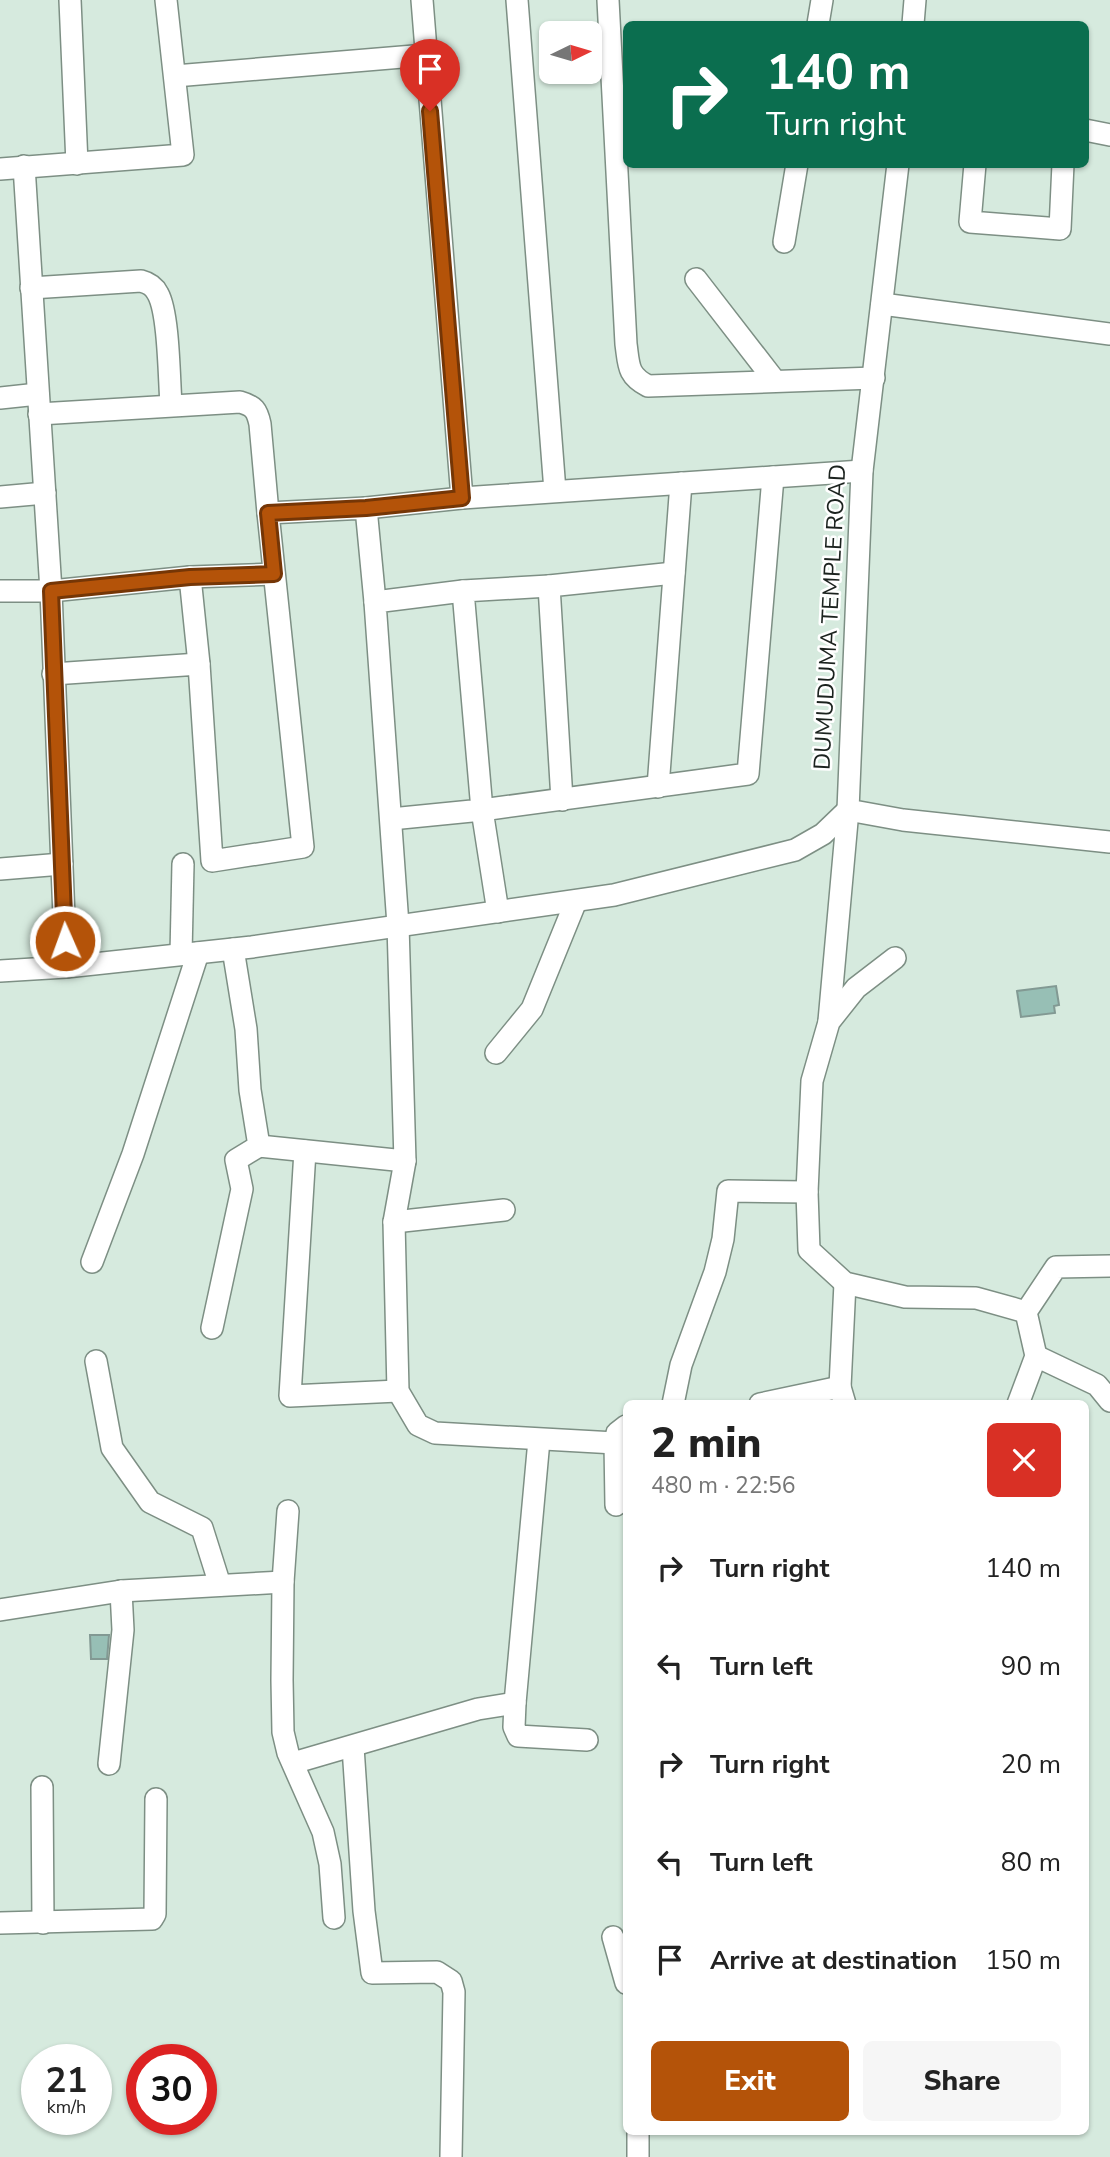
<!DOCTYPE html>
<html lang="en">
<head>
<meta charset="utf-8">
<style>
  body { margin:0; font-family:"Nunito Sans",sans-serif; background:#f6f6f6; color:#222; height:100vh; display:flex; flex-direction:column; font-size:26px; white-space:nowrap }
  * { box-sizing:border-box; margin:0 }
  p { font-size:23px; color:#767676 }
  .icon { flex:none; width:38px; height:38px; fill:none; stroke:currentColor; stroke-width:2; stroke-linecap:round; stroke-linejoin:round }
  .map { position:relative; flex:1; overflow:hidden }
  .side { position:absolute; left:623px; top:1400px; width:466px; height:735px; display:flex; flex-direction:column; background:#fff; border-radius:10px; box-shadow:0 2px 5px #0004 }
  .side>* { flex:none }
  .hud { position:absolute; left:623px; top:21px; width:466px; height:147px; border-radius:10px; box-shadow:0 2px 5px #0004; background:#0b6e4f; color:#fff; overflow:hidden }
  .needle { width:46px; rotate:85deg }
  .controls { position:absolute; left:539px; top:21px; display:grid; gap:14px }
  .controls a { display:grid; place-items:center; width:63px; height:63px; border-radius:10px; background:#fff; box-shadow:0 2px 5px #0004; font-size:35px }
  .speed { position:absolute; left:21px; top:2044px; display:flex; gap:14px; font-size:35px; font-weight:700; text-align:center }
  .speed>* { display:grid; place-content:center; width:91px; height:91px; border-radius:50%; background:#fff; box-shadow:0 2px 5px #0004; line-height:1 }
  .speed small { font-size:18px; font-weight:400 }
  .speed .limit { border:10px solid #d22; background:#fff; color:#111 }
  .pin { position:absolute; display:grid; place-items:center; width:60px; height:60px; color:#fff; margin:-72px -30px; border-radius:50% 50% 50% 0; rotate:-45deg; box-shadow:0 0 7px #0007 }
  .pin .icon { rotate:45deg }
  .me { position:absolute; width:77px; margin:-38px; rotate:358deg; stroke-linejoin:round; filter:drop-shadow(0 0 5px #0008) }
  .turn { display:flex; align-items:center; gap:24px; height:147px; padding:0 28px; font-size:32px }
  .turn .icon { width:91px; height:91px; stroke-width:2.5 }
  .turn b { display:block; font-size:49px; line-height:60px }
  .round { display:grid; place-items:center; flex:none; width:74px; height:74px; border-radius:10px; background:#f6f6f6 }
  .summary { display:flex; align-items:center; justify-content:space-between; height:119px; padding:0 28px }
  h1 { font-size:42px; font-weight:800; line-height:52px }
  .primary-button { display:flex; gap:14px; margin-top:auto; padding:14px 28px }
  .primary-button a { flex:1; height:80px; border-radius:10px; background:#b45309; color:#fff; font-size:28px; font-weight:800; line-height:80px; text-align:center }
  .primary-button a+a { background:#f6f6f6; color:#222 }
  ul { padding:0; list-style:none }
  li { display:flex; align-items:center; gap:21px; height:98px; padding:0 28px }
  li div { flex:1 }
  li b { display:block; font-size:26px }
  li em { font-style:normal }
  .map>svg:first-child { display:block }
  .building { fill:#97bfb5; stroke:#829993; stroke-width:2 }
  .lines { fill:none; stroke-linecap:round; stroke-linejoin:round }
  .minor-casing { stroke:#7d8f84; stroke-width:24 }
  .minor { stroke:#fff; stroke-width:21 }
  .route-casing { stroke:#753606; stroke-width:18 }
  .route { stroke:#b45309; stroke-width:12 }
  .labels { text-anchor:middle; dominant-baseline:central; stroke-width:5; stroke-linejoin:round; paint-order:stroke }
  .street-label { font-size:23px; fill:#1b221e; stroke:#fff }
</style>
</head>
<body>
<div class="map">
<svg width="1110" height="2157" viewBox="0 0 1110 2157">
  <rect width="100%" height="100%" fill="#d6eade"/>
  <g class="building">
    <polygon points="1056,986 1059,1005 1054,1006 1055,1013 1021,1017 1017,991"/>
    <polygon points="90,1635 109,1635 107,1659 91,1659"/>
  </g>
  <g class="lines">
    <defs>
      <g id="minor">
        <polyline points="70,0 77,164"/>
        <polyline points="422,0 462,498 862,471"/>
        <polyline points="517,0 555,491"/>
        <path d="M608,0L626,344C629,365 627,375 648,386L874,378"/>
        <polyline points="818,24 822,0"/>
        <polyline points="913,24 915,0"/>
        <polyline points="175,76 426,55"/>
        <polyline points="1085,130 1110,135"/>
        <polyline points="898,164 862,471 848,810 903,820 1110,842"/>
        <polyline points="975,164 970,222 1060,229 1063,164"/>
        <polyline points="24,166 51,591 66,967"/>
        <polyline points="0,169 183,155 166,0"/>
        <polyline points="784,242 797,164"/>
        <polyline points="696,279 775,381"/>
        <path d="M31,288L141,281C149,283 154,286 158,294C169,314 169,379 171,404"/>
        <polyline points="882,304 1110,334"/>
        <polyline points="0,398 38,394"/>
        <path d="M39,414L240,402C254,406 257,410 260,424L268,513"/>
        <polyline points="0,497 45,493"/>
        <polyline points="366,508 462,498"/>
        <polyline points="190,577 274,574"/>
        <polyline points="0,591 51,591 190,577 199,664"/>
        <polyline points="53,674 199,664 212,861 303,847 268,513 366,508 375,602"/>
        <polyline points="658,787 681,483"/>
        <polyline points="562,800 549,586 674,573"/>
        <polyline points="391,819 482,810 463,591 549,586"/>
        <polyline points="0,869 62,864"/>
        <polyline points="498,912 482,810 748,774 773,477"/>
        <polyline points="181,954 183,864"/>
        <polyline points="0,971 66,967 252,947 614,895 795,850 823,834 848,810"/>
        <polyline points="829,1021 848,810"/>
        <polyline points="496,1053 532,1009 576,901"/>
        <polyline points="259,1146 405,1161 398,925 375,602 463,591"/>
        <polyline points="305,1151 290,1396 398,1391"/>
        <polyline points="405,1161 394,1222 398,1391 418,1425 435,1433 615,1443"/>
        <polyline points="807,1192 809,1250 845,1283 905,1297 976,1298 1026,1312"/>
        <polyline points="394,1222 504,1210"/>
        <polyline points="92,1262 133,1154 198,953"/>
        <polyline points="212,1328 242,1189 236,1160 259,1146 250,1090 246,1029 233,949"/>
        <polyline points="1036,1356 1097,1385 1110,1401"/>
        <polyline points="96,1361 112,1448 150,1502 202,1528 220,1585"/>
        <polyline points="840,1387 845,1283"/>
        <polyline points="673,1404 681,1365 715,1272 723,1239 728,1191 807,1192 812,1081 829,1022 856,988 895,958"/>
        <polyline points="760,1404 840,1387 845,1404"/>
        <polyline points="1018,1404 1036,1356 1026,1312 1056,1267 1110,1266"/>
        <polyline points="616,1505 615,1443 617,1433 626,1426"/>
        <polyline points="288,1511 283,1582 282,1680 283,1732 288,1753 323,1832 330,1864 334,1918"/>
        <polyline points="0,1610 121,1591 283,1582"/>
        <polyline points="515,1703 539,1440"/>
        <polyline points="353,1747 364,1911 372,1973 437,1972 451,1981 454,1992 451,2157"/>
        <polyline points="293,1763 478,1709 515,1703 514,1727 518,1736 587,1740"/>
        <polyline points="109,1764 123,1630 121,1591"/>
        <polyline points="42,1787 43,1923"/>
        <polyline points="0,1923 152,1919 155,1914 156,1799"/>
        <polyline points="613,1937 626,1983"/>
        <polyline points="638,2157 638,2132"/>
      </g>
    </defs>
    <use href="#minor" class="minor-casing"/>
    <use href="#minor" class="minor"/>
  </g>
  <g class="lines">
    <defs>
      <polyline id="route" points="65,941 51,591 190,577 274,574 268,513 366,508 462,498 430,111"/>
    </defs>
    <use href="#route" class="route-casing"/>
    <use href="#route" class="route"/>
  </g>
  <g class="labels">
    <g class="street-label">
      <text transform="translate(830 617) rotate(-87)">DUMUDUMA TEMPLE ROAD</text>
    </g>
  </g>
</svg>
<div class="controls">
<a><svg class="needle" viewBox="-14 -14 28 28"><path d="M0-13l5 13h-10z" fill="#e53935"/><path d="M0 13l5-13h-10z" fill="#767676"/></svg></a>
</div>
<div class="speed"><div>21<small>km/h</small></div><div class="limit">30</div></div>
<div class="pin" style="left:430px;top:111px;background:#d93025"><svg class="icon" aria-label="arrive" viewBox="0 0 24 24"><path d="M6 21V4h12l-3 4 3 4H6"/></svg></div>
<svg class="me" style="left:65px;top:941px" viewBox="-20 -20 40 40"><circle r="17" fill="#b45309" stroke="#fff" stroke-width="3"/><path d="M0-11L8 9 0 5-8 9z" fill="#fff"/></svg>
<div class="hud">
<div class="turn"><svg class="icon" aria-label="right" viewBox="0 0 24 24"><path d="M7 20v-9h11M14 6l5 5-5 5"/></svg><div><b>140 m</b>Turn right</div></div>
</div>
<section class="side">
<div class="summary"><div><h1>2 min</h1><p>480 m · 22:56</p></div><a class="round" style="background:#d93025;color:#fff"><svg class="icon" aria-label="close" viewBox="0 0 24 24"><path d="M6 6l12 12M18 6L6 18"/></svg></a></div>
<ul>
<li><svg class="icon" aria-label="right" viewBox="0 0 24 24"><path d="M7 20v-9h11M14 6l5 5-5 5"/></svg><div><b>Turn right</b></div><em>140 m</em></li>
<li><svg class="icon" aria-label="left" viewBox="0 0 24 24"><path d="M17 20v-9H6M10 6l-5 5 5 5"/></svg><div><b>Turn left</b></div><em>90 m</em></li>
<li><svg class="icon" aria-label="right" viewBox="0 0 24 24"><path d="M7 20v-9h11M14 6l5 5-5 5"/></svg><div><b>Turn right</b></div><em>20 m</em></li>
<li><svg class="icon" aria-label="left" viewBox="0 0 24 24"><path d="M17 20v-9H6M10 6l-5 5 5 5"/></svg><div><b>Turn left</b></div><em>80 m</em></li>
<li><svg class="icon" aria-label="arrive" viewBox="0 0 24 24"><path d="M6 21V4h12l-3 4 3 4H6"/></svg><div><b>Arrive at destination</b></div><em>150 m</em></li>
</ul>
<div class="primary-button"><a>Exit</a><a>Share</a></div>
</section>
</div>
</body>
</html>
